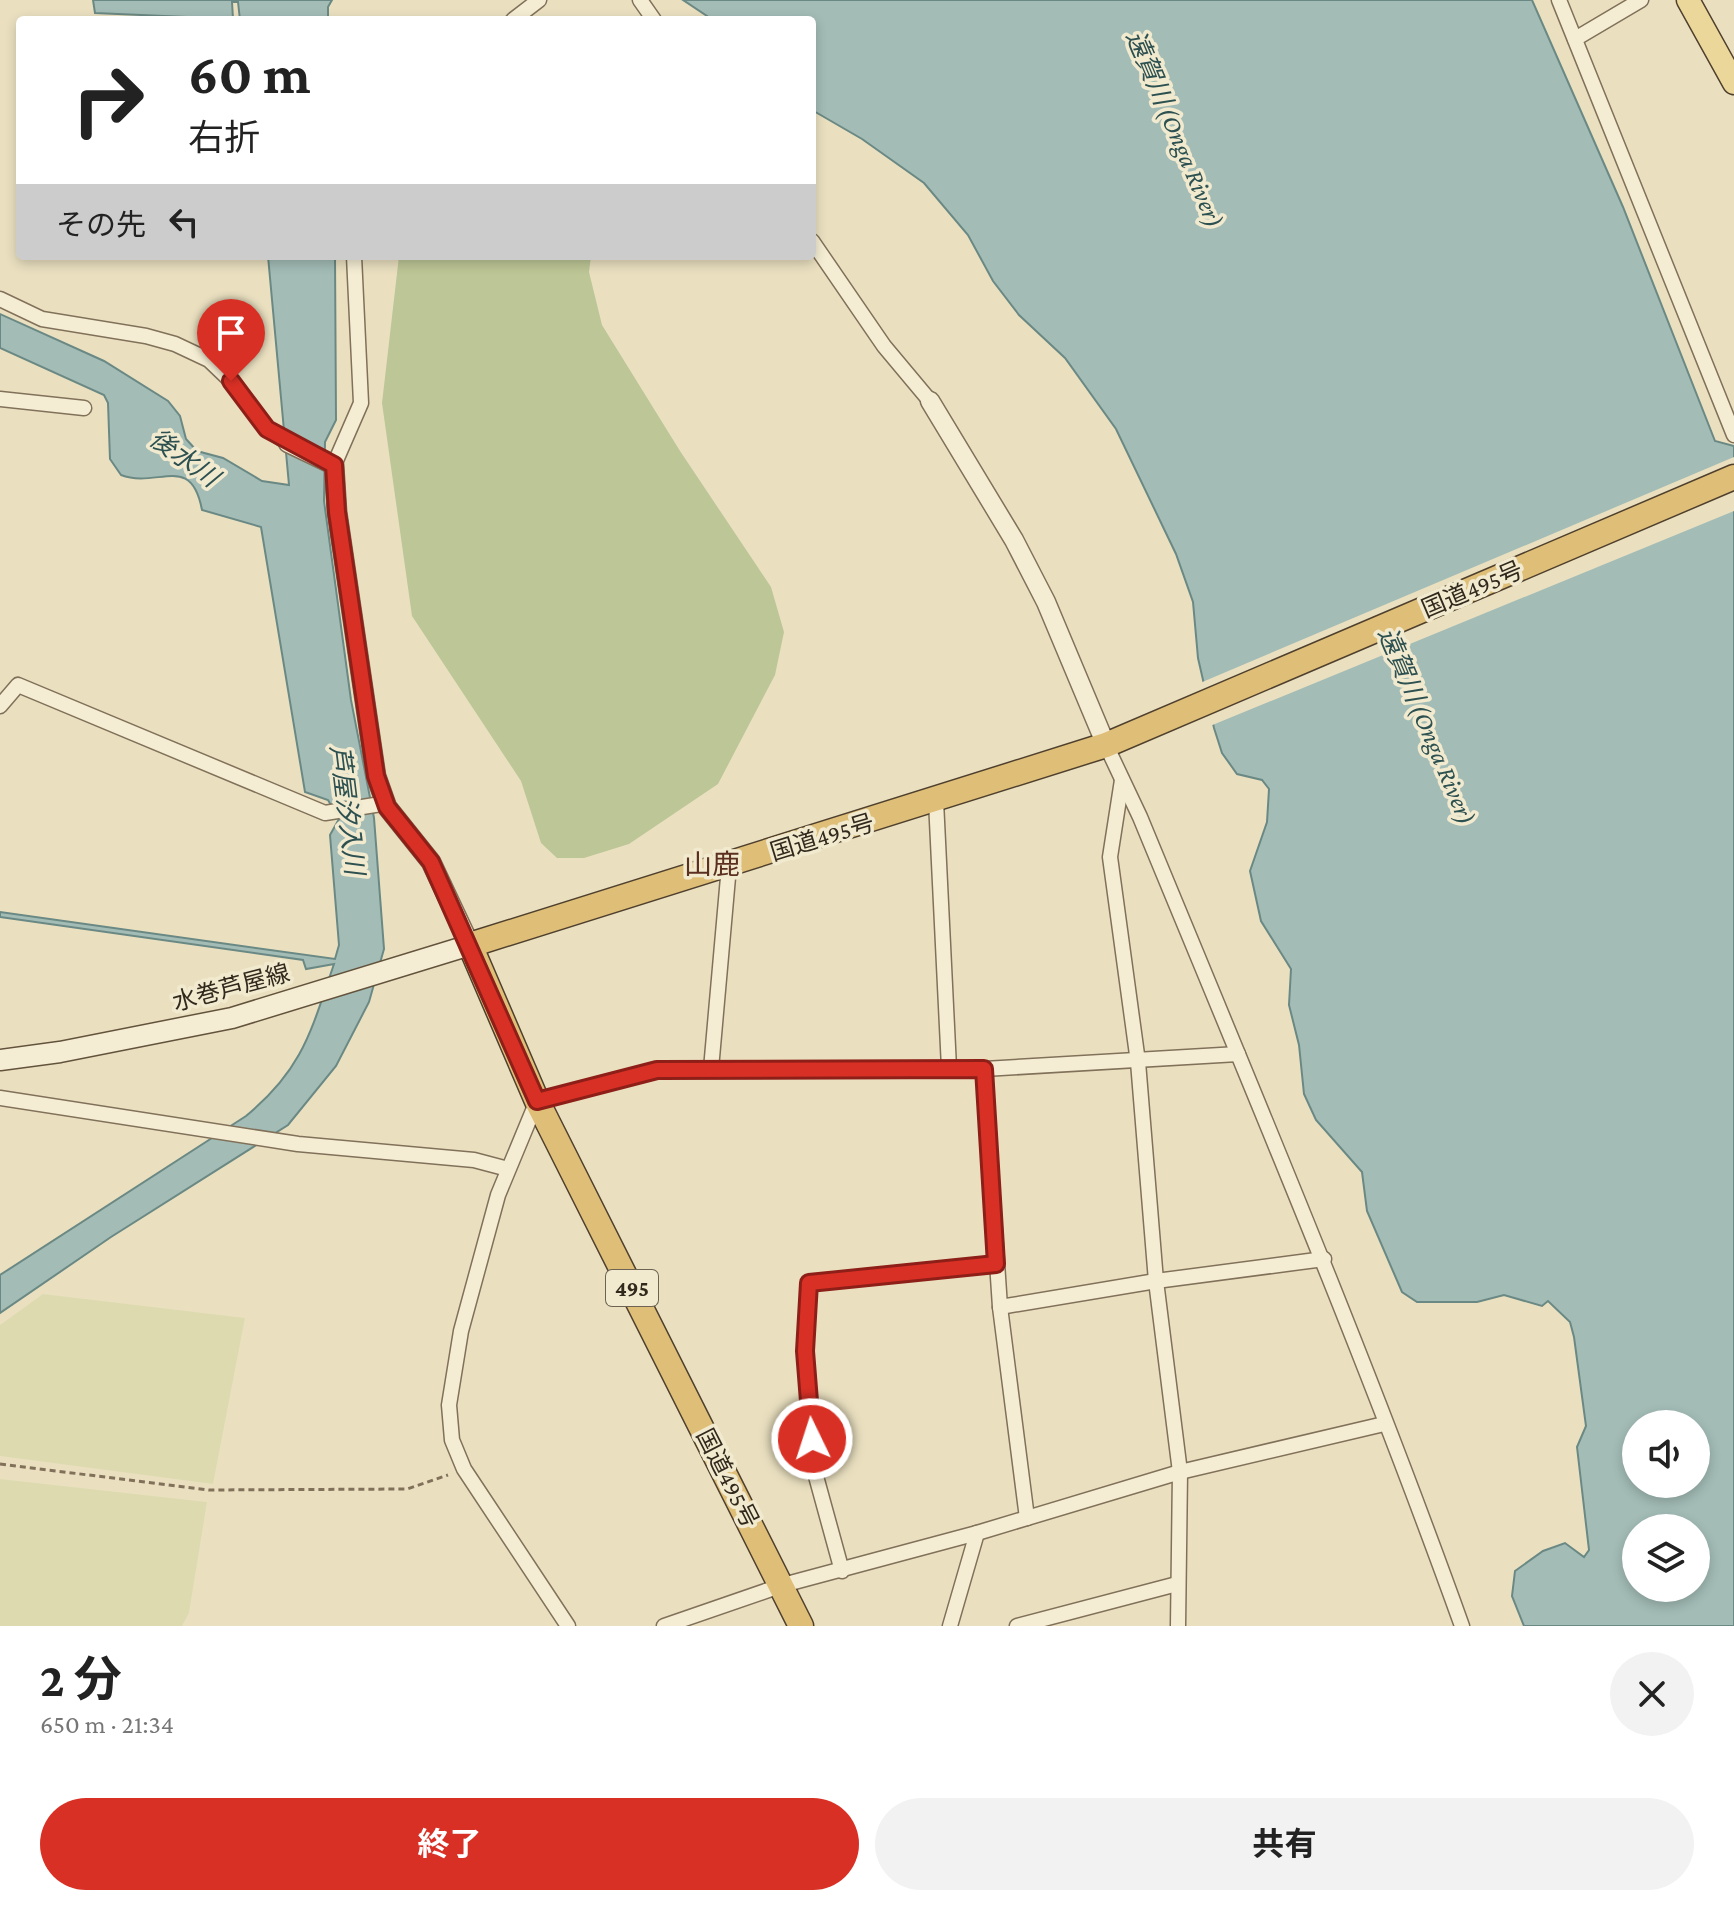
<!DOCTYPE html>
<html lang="ja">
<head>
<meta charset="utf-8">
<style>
  body { margin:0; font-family:"Crimson Pro","Noto Sans JP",serif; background:#f2f2f2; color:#222; height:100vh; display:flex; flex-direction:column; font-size:30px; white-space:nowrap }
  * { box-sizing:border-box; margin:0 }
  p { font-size:26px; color:#767676 }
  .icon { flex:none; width:44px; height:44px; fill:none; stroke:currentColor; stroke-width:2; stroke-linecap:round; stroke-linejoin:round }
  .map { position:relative; height:1626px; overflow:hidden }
  .details { display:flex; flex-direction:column; background:#fff; flex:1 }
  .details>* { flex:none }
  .hud { position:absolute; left:16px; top:16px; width:800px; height:244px; border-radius:8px; box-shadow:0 4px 12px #0003; background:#fff; color:#222; overflow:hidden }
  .buttons { position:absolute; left:1622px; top:1410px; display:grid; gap:16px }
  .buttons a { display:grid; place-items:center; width:88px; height:88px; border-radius:50%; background:#fff; box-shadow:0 4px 12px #0003; font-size:40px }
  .pin { position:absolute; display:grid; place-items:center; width:68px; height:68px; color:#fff; margin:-82px -34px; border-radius:50% 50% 50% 0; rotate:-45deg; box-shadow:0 0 8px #0007 }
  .pin .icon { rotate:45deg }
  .me { position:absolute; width:88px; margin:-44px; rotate:356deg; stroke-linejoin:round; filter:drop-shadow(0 0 6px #0008) }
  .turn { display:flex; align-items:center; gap:28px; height:168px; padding:0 40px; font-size:36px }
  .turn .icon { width:104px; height:104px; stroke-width:2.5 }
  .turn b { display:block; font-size:56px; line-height:68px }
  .then { display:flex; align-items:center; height:76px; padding:0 40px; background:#0003; gap:16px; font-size:30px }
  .round { display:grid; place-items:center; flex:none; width:84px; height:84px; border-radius:42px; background:#f2f2f2 }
  .overview { display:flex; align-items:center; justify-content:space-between; height:136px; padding:0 40px }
  h1 { font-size:48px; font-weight:700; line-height:60px }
  .primary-button { display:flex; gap:16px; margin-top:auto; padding:16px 40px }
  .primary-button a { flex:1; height:92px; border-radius:48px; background:#d93025; color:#fff; font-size:32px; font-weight:700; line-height:92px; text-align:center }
  .primary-button a+a { background:#f2f2f2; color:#222 }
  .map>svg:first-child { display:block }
  .farmland { fill:#dedaaf }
  .green { fill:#bdc696 }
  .water { fill:#a3bcb6; stroke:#6b8984; stroke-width:2; fill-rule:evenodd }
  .pier { fill:#eae0c0 }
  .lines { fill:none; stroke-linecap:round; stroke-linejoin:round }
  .minor-casing { stroke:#81715a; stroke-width:17 }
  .tertiary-casing { stroke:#81715a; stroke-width:21 }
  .secondary-casing { stroke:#63533d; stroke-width:23 }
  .primary-casing { stroke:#4f402e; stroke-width:25 }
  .trunk-casing { stroke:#4f402e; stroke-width:27 }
  .path { stroke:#81715a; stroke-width:3; stroke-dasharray:6 4; stroke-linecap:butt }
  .minor { stroke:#f5edd3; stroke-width:14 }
  .tertiary { stroke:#f5edd3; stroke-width:18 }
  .secondary { stroke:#f5edd3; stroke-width:20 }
  .primary { stroke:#ebd79a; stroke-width:22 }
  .trunk { stroke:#dfbe78; stroke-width:24 }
  .route-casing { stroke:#8d1f18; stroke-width:20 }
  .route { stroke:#d93025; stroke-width:14 }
  .labels { text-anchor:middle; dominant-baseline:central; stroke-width:7; stroke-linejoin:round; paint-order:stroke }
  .shield { fill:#f2eacf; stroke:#6c6352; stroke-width:2 }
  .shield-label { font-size:22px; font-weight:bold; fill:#32291d }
  .street-label { font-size:24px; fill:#32291d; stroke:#f2eacf }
  .water-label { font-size:26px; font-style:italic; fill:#2d5151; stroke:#f2eacf }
  .quarter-label { font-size:28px; fill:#5b3020; stroke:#f2eacf }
</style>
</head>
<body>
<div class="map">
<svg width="1734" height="1626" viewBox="0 0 1734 1626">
  <rect width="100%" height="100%" fill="#eae0c0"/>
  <g class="farmland">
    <polygon points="43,1294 245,1318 213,1484 0,1456 0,1325"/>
    <polygon points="0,1479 207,1502 189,1613 182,1626 0,1626"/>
  </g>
  <polygon class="green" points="399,256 591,256 589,272 602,325 680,451 771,587 784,632 775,675 718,784 629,844 584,858 557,858 541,843 521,781 412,616 382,403"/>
  <g class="water">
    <polygon points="93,0 332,0 328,7 328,20 240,20 238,2 232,2 233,19 95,13"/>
    <path d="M683,0H1532L1623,207L1715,441L1734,446V1626H1524L1512,1596L1515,1571L1543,1551L1565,1543L1584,1557L1589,1550L1577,1447L1586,1426L1574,1337L1570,1322L1548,1301L1542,1306L1504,1295L1477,1302H1417L1402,1292L1367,1211L1362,1172L1316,1120L1304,1094L1299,1045L1289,1005L1291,969L1261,921L1250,871L1267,822L1269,789L1262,780L1237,774L1222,753L1214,728L1198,658L1193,602L1176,554L1116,429L1065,358L1019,315L993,281L968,235L924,183L862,139L812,110V20H713ZM1636,1424H1696V1484H1636ZM1636,1528H1696V1588H1636Z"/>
    <path d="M268,256H335L336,420L325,442L324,501L351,700L374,818L384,949L369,1002L336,1066L288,1125L111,1237L0,1313V1275L246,1116C303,1069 311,1031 334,964L306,969L303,960L0,917V912L335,959L339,945L330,835L339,819L328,800L305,792L261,527L202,510C191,452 158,489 121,475L110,459L108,403L104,395L0,348V314L104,361L168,401L180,416L186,439L197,451L223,458L262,481L289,485Z"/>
  </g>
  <polygon class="pier" points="1734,457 1734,511 1210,726 1200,683"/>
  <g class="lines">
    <defs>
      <g id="minor">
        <polyline points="640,0 654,20"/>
        <polyline points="1559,0 1734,435"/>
        <polyline points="513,20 539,0"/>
        <polyline points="1575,39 1641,0"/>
        <polyline points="812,241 884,346 930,401"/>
        <polyline points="0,299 42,319 146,336 175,344 209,360 231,381 267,429 288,443"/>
        <polyline points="0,399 84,408"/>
        <polyline points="334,465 361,403 354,256"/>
        <polyline points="0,706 18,685 325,813 381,804 387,807"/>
        <path d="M1106,745L1140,817C1251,1086 1364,1353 1462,1626"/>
        <polyline points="1122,780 1110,857 1138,1062 1156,1281 1180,1472 1178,1626"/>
        <polyline points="936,801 949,1068"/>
        <polyline points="711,1069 729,866"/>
        <polyline points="984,1069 1000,1307 1027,1518"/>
        <polyline points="0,1098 298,1144 474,1160 508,1169"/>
        <polyline points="1000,1307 1156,1281 1324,1259"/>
        <polyline points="842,1571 814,1469 805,1351 809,1283 996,1264"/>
        <polyline points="568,1626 464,1469 452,1440 449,1405 461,1331 498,1195 537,1101 657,1070 984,1069 1238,1054"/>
        <polyline points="664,1626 783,1585 977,1533"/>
        <polyline points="950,1626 977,1533 1180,1472 1384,1424"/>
        <polyline points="1017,1626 1177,1584"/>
      </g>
      <g id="tertiary">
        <polyline points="930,401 1014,540 1046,602 1106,745"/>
        <polyline points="288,443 334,465 337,512 376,776 387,807 431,862 470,945"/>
      </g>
      <polyline id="secondary" points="0,1060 60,1052 232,1018 470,945"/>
      <polyline id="primary" points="1688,0 1734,83"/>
      <polyline id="trunk" points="801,1626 537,1101 470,945 1106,745 1734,477"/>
    </defs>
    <use href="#minor" class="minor-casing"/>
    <use href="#tertiary" class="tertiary-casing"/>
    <use href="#secondary" class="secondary-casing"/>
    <use href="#primary" class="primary-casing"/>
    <use href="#trunk" class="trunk-casing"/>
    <polyline class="path" points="0,1464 209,1490 407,1489 448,1475"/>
    <use href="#minor" class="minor"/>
    <use href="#tertiary" class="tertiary"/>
    <use href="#secondary" class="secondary"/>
    <use href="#primary" class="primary"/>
    <use href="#trunk" class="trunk"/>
  </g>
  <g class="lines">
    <defs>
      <polyline id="route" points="231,381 267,429 334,465 337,512 376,776 387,807 431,862 537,1101 657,1070 984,1069 996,1264 809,1283 805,1351 812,1439"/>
    </defs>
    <use href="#route" class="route-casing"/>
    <use href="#route" class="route"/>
  </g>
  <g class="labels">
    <rect class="shield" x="606" y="1270" width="52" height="36" rx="6"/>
    <g class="shield-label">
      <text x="632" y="1288">495</text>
    </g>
    <g class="street-label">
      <text transform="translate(1472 589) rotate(-23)">国道495号</text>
      <text transform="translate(822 837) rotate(-17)">国道495号</text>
      <text transform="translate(231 987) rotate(-15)">水巻芦屋線</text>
      <text transform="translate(728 1478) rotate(63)">国道495号</text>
    </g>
    <g class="water-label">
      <text transform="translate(1175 129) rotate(67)">遠賀川 (Onga River)</text>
      <text transform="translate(184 458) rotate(36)">後水川</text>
      <text transform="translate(1427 726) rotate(67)">遠賀川 (Onga River)</text>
      <text transform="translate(347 810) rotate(83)">芦屋汐入川</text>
    </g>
    <g class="quarter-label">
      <text x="712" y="864">山鹿</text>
    </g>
  </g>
</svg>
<div class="buttons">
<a><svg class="icon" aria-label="sound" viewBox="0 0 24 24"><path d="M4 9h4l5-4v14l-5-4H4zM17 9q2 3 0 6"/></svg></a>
<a><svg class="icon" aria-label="layers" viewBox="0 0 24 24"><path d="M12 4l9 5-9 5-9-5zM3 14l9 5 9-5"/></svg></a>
</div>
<div class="pin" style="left:231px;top:381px;background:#d93025"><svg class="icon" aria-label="arrive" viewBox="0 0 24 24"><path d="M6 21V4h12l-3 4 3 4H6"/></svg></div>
<svg class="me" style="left:812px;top:1439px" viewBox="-20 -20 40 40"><circle r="17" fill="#d93025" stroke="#fff" stroke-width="3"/><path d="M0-11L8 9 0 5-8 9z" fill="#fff"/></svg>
<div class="hud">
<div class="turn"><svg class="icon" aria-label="right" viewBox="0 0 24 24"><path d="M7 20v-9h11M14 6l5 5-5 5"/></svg><div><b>60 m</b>右折</div></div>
<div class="then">その先<svg class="icon" aria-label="left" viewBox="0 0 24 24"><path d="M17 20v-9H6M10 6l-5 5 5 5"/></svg></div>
</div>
</div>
<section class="details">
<div class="overview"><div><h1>2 分</h1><p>650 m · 21:34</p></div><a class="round"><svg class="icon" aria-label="close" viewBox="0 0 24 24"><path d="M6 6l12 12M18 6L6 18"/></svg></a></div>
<div class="primary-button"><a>終了</a><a>共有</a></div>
</section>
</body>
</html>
